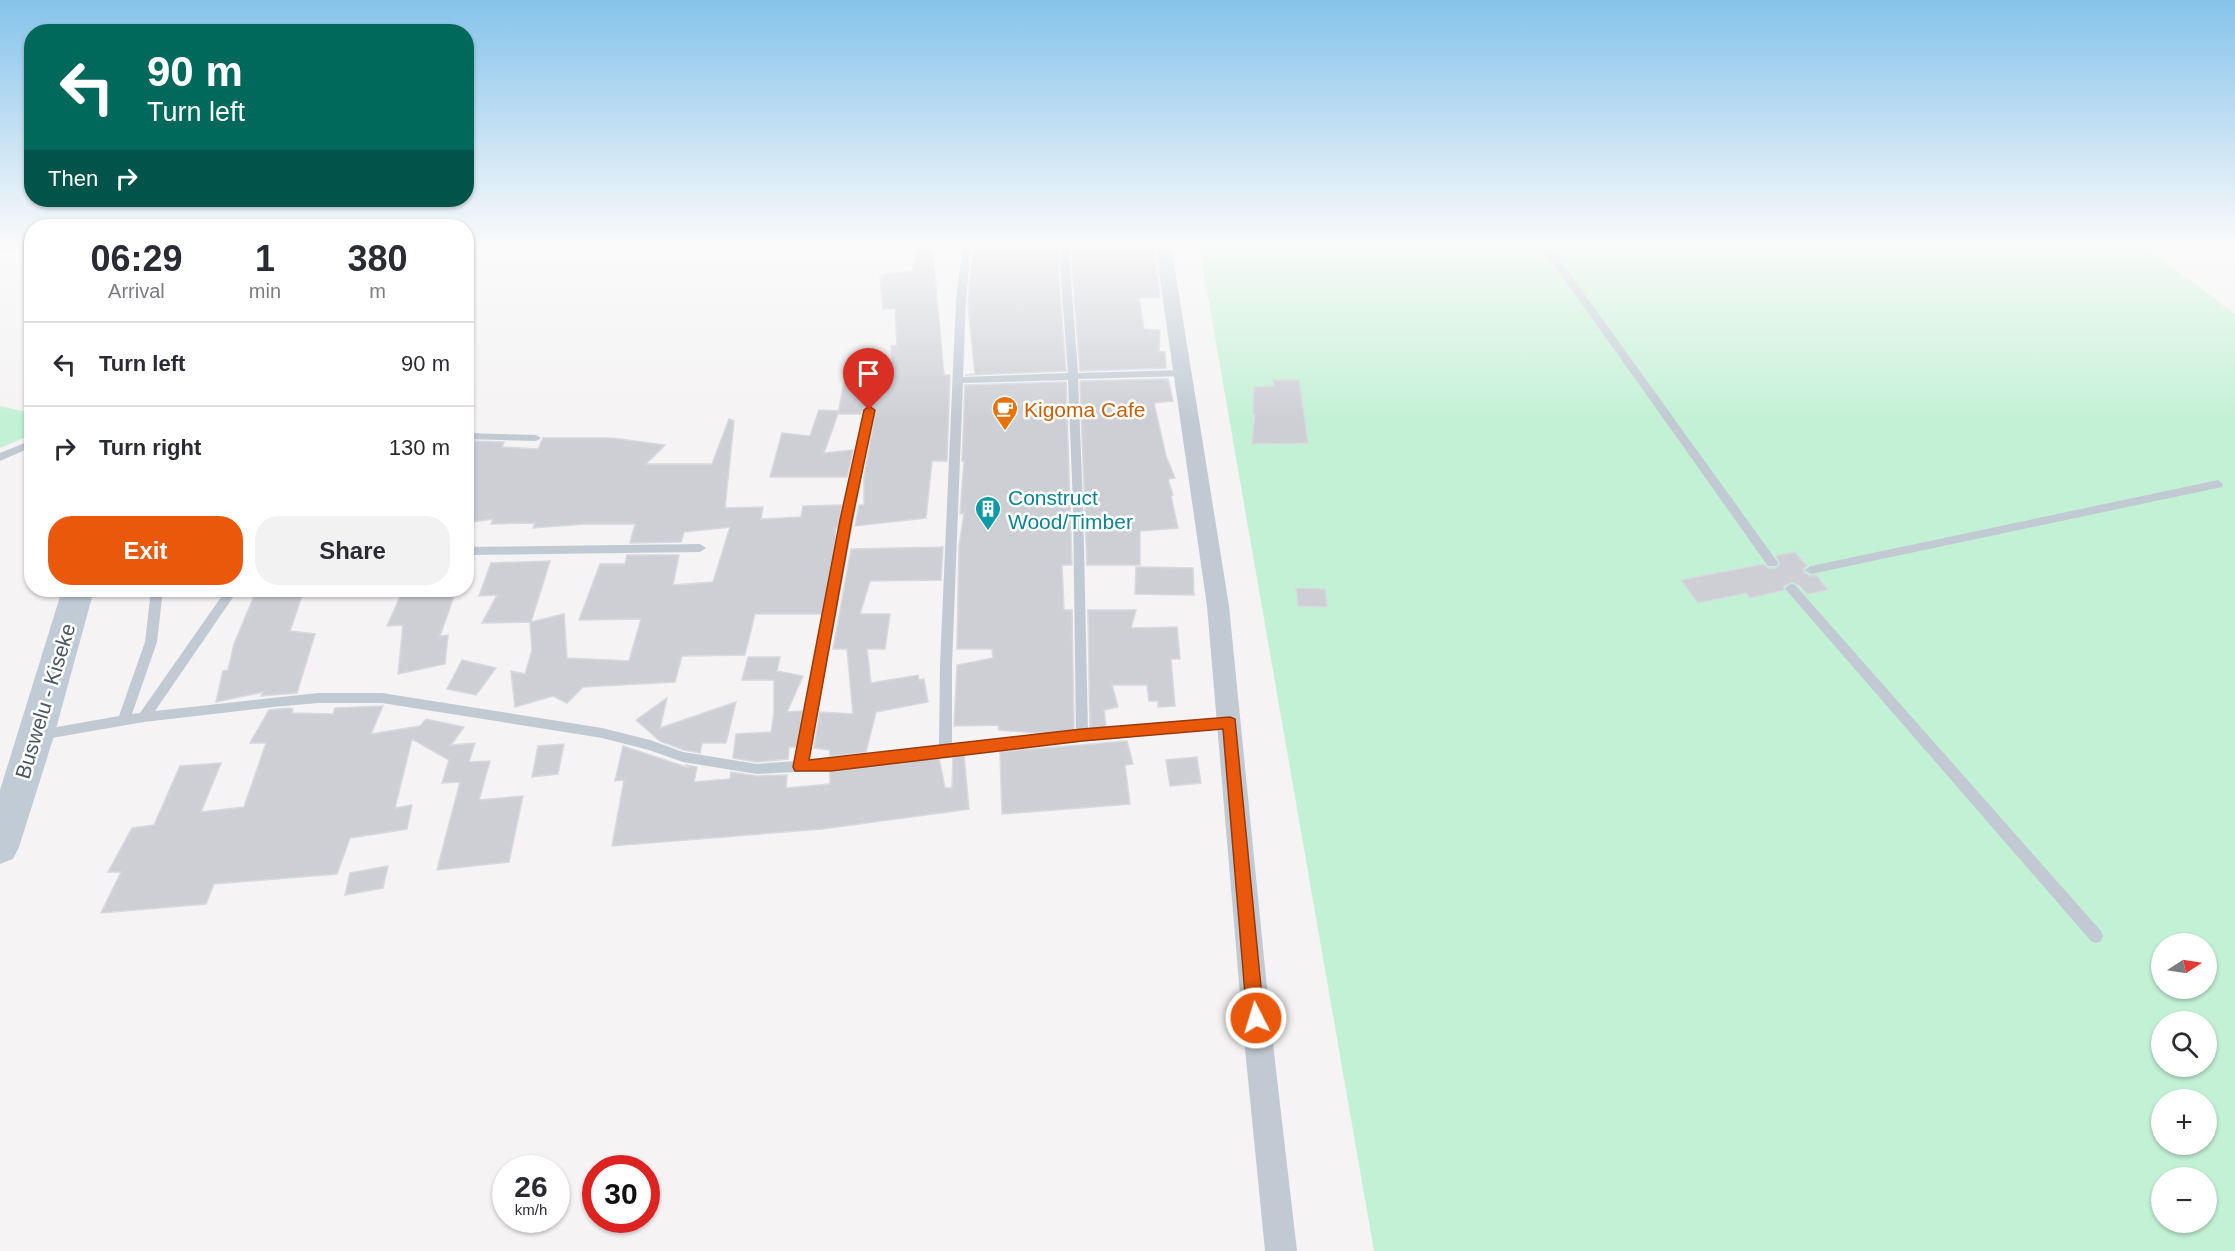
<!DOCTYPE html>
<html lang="en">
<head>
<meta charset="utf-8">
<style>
  body { margin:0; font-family:Helvetica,sans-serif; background:#f2f2f3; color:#2b2b33; height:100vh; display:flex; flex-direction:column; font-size:22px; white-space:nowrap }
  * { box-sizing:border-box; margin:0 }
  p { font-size:20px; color:#7c7c81 }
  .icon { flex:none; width:33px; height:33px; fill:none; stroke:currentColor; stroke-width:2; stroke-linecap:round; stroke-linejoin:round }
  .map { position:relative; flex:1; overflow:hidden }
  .sheet { position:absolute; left:24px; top:219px; width:450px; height:378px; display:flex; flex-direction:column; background:#fff; border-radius:24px; box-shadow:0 2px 4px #0004 }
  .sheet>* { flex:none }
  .hud { position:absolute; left:24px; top:24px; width:450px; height:183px; border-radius:24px; box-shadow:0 2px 4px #0004; background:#00695c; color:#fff; overflow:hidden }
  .needle { width:39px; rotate:78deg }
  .tools { position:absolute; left:2151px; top:933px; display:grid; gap:12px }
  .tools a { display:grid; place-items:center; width:66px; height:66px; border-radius:50%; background:#fff; box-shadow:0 2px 4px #0004; font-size:30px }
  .speed { position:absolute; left:492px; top:1155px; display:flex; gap:12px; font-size:30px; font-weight:700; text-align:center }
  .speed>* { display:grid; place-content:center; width:78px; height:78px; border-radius:50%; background:#fff; box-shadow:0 2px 4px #0004; line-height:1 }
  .speed small { font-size:15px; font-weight:400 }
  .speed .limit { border:9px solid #d22; background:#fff; color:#111 }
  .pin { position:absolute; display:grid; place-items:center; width:51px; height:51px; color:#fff; margin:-62px -26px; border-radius:50% 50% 50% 0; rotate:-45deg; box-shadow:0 0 6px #0007 }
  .pin .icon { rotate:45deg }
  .me { position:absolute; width:66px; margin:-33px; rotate:355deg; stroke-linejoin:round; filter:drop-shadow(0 0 4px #0008) }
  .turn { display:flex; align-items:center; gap:21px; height:126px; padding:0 24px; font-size:27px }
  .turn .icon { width:78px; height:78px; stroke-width:2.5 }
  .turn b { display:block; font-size:42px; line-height:51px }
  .then { display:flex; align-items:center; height:57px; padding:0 24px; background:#0003; gap:12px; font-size:22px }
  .eta { display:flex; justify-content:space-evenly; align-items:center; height:102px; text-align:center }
  .eta b { font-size:36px; font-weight:600; line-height:42px }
  .action { display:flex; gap:12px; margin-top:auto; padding:12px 24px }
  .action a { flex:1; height:69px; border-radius:24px; background:#ea580c; color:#fff; font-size:24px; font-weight:600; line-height:69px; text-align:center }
  .action a+a { background:#f2f2f3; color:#2b2b33 }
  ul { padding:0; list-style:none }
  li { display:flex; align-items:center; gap:18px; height:84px; padding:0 24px; border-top:2px solid #e1e1e2 }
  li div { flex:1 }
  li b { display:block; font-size:22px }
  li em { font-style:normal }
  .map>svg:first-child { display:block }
  .green { fill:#c3f1d5; fill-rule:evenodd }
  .building { fill:#cdcfd5; stroke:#d7d9de; stroke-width:1.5 }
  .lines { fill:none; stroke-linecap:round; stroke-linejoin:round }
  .service { fill:#c1cad2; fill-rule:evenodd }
  .minor { fill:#c1cad2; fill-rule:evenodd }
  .secondary { fill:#c1cbd6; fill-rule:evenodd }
  .route { fill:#ea580c; stroke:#983908; stroke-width:1.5 }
  .labels { text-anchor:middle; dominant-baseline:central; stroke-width:5; stroke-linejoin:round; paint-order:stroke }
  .food-label { font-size:21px; fill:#c56008; stroke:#fff; text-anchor:start }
  .culture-label { font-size:21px; fill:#0d838f; stroke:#fff; text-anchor:start }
  .street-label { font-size:21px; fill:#4a5661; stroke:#fff }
</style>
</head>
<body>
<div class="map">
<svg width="2235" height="1251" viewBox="0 0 2235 1251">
  <rect width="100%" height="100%" fill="#f5f3f3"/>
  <g class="green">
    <path d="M1199,245H2143L2235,314V1251H1374ZM2162,944H2206V988H2162ZM2162,1022H2206V1066H2162ZM2162,1100H2206V1144H2162ZM2162,1178H2206V1222H2162Z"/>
    <polygon points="0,406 31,413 31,435 0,448"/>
  </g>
  <g class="building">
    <polygon points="919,245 932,245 944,375 950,375 947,461 932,461 926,518 855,526 859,505 864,505 864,477 876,410 868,405 863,408 861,414 838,414 845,377 852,372 882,387 883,377 887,377 888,360 892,360 891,346 897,345 895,308 883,309 880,275 912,271"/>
    <polygon points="1079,245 1153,246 1160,297 1139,298 1144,329 1160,330 1159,352 1165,352 1166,368 1080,371 1072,267 1072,247"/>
    <polygon points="1060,247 1058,267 1066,371 965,375 975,374 968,306 973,251"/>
    <polygon points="1168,379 1173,401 1154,403 1166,456 1175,478 1168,479 1173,495 1171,496 1178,528 1140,531 1140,565 1087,565 1080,381"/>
    <polygon points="1273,380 1299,380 1308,443 1252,444 1255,414 1253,413 1254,387 1274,386"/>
    <polygon points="1066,382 1072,565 1062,565 1064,610 1072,610 1074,730 1038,733 999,730 998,725 954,726 957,665 993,658 992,649 957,649 959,546 964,513 960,514 964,461 962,461 965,385"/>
    <polygon points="819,410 839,411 824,453 853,450 847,477 770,477 782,433 810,436"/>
    <polygon points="729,419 734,421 725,508 763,507 761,519 801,517 803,506 842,505 838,528 835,528 836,538 822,614 755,614 745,655 682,656 675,682 583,687 567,703 553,696 515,707 511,671 525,674 532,650 530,622 482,623 497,595 479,596 491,563 550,561 531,622 564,614 567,658 629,661 641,619 579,620 600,564 625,564 627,555 679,555 673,585 713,582 730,527 684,532 681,542 630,543 635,524 585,524 533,528 535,523 491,524 493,519 466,523 466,441 504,442 502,447 538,449 543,438 612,438 665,445 646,464 712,464"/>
    <polygon points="943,547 941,580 870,581 860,614 890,614 885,649 867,649 871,683 918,675 919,680 924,679 928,702 876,712 866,752 830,756 830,750 814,748 820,712 853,714 847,649 833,649 851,549"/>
    <polygon points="1795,552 1807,566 1803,569 1804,572 1810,576 1816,575 1828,590 1807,594 1800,586 1792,582 1784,586 1784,590 1750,598 1746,593 1698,603 1681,580 1764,564 1768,568 1776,568 1780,564 1776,556"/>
    <polygon points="1136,567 1193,568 1194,595 1135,594"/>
    <polygon points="1296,588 1325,589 1327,607 1298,606"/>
    <polygon points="261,590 304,590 290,631 315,634 297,693 261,696 263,692 216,702 223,671 228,670 234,644 254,596 259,596"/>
    <polygon points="403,590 456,590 440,636 448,635 445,664 398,674 403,625 387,626"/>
    <polygon points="1088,610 1136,610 1131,628 1177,627 1180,659 1171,659 1175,706 1158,707 1158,701 1149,701 1147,685 1112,685 1118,707 1104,710 1106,727 1090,729"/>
    <polygon points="748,657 780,657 777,671 803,676 787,712 803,711 796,747 789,747 788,759 757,762 733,758 736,734 771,732 774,713 774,680 742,680"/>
    <polygon points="462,660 496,668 476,695 447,689"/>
    <polygon points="667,698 660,728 736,702 726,743 702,743 700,753 684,750 660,741 636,720"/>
    <polygon points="383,706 371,734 420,726 426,719 464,727 451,745 475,743 469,762 490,761 479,800 523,796 509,862 437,870 460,782 442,783 449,760 412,739 395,808 412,805 407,829 350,838 337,874 214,884 206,904 101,913 121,872 108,872 132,828 154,825 180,766 221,763 201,812 244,807 266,743 250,743 269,710 289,708 293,709 292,713 333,714 335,708"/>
    <polygon points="1127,741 1133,764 1125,765 1130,804 1002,814 1000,752"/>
    <polygon points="564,744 558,774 532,777 538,746"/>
    <polygon points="623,746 689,768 686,765 697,767 694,782 730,779 731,772 757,776 787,775 786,788 830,784 830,772 939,758 945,788 952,788 953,757 964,755 969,809 822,829 612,846 624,780 615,781"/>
    <polygon points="1197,757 1201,783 1170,786 1166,760"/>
    <polygon points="388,866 383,888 345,895 350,873"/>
  </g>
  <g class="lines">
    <g class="service">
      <polygon points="0,245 32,245 32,249 0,251"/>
      <path d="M963,245H971L966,300L963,377L1068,373L1060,267L1062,245H1070V267L1078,373L1184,370L1189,373L1184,376L1078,379L1083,504L1088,731L1230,718L1235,719L1236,723L1235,727L946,755L831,770L757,774L683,762L649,750L602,738L382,703H318L273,707L144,722L40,740L35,739L34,735L35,731L40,730L119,716L145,642L151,590H163L157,642L132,714L140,713L226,590H238L155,711L318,693H382L602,728L650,740L683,752L757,764L796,761L854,454L864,410L869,407L874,410L809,761L939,745L940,665L956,300ZM1068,380L1073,504L1076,732L952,744V665L963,383Z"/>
      <polygon points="1540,245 1549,245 1776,560 1778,563 1776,566 1768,566"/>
      <polygon points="466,433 536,435 541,438 536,441 466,439"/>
      <polygon points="32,440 32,447 0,461 0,453"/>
      <polygon points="2218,480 2223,484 2222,487 1811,574 1805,570 1811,566"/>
      <polygon points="700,544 706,548 700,552 466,555 466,547"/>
      <polygon points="1791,584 1795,585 2101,931 2103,936 2101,941 2096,943 2091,941 1787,591 1785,588"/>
    </g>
    <polygon class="minor" points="1155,245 1171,245 1229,606 1270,1018 1297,1251 1265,1251 1242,1018 1207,606"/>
    <polygon class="secondary" points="62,590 94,590 54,736 19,847 13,859 0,864 0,790"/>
  </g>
  <linearGradient id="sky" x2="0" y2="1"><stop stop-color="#85c3ea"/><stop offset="0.58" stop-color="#fafafa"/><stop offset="1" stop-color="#fafafa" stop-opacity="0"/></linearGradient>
  <rect width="2235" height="420" fill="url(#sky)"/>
  <polygon class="route" points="869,406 875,410 852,520 809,760 1082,729 1230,717 1235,719 1264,1018 1262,1024 1256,1027 1250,1024 1247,1018 1223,729 1082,741 831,771 795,771 793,767 840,520 864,410"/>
  <defs>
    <symbol id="cafe-pin" viewBox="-11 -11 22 30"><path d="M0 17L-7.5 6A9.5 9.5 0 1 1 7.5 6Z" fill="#e8710a" stroke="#fff"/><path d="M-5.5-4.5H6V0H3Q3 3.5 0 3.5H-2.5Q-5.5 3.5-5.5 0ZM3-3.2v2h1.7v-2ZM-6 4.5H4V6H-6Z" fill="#fff"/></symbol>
    <symbol id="building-pin" viewBox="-11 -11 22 30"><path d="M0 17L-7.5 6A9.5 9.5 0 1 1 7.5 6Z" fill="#0f9aa8" stroke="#fff"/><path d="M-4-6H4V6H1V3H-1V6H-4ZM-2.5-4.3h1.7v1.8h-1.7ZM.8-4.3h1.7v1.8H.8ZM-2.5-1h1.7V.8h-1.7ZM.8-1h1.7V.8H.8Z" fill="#fff"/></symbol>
  </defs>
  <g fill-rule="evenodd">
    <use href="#cafe-pin" x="990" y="394" width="30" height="40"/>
    <use href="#building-pin" x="973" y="494" width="30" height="40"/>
  </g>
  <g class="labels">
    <g class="food-label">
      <text x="1024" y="409">Kigoma Cafe</text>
    </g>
    <g class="culture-label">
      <text x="1008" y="497">Construct<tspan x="1008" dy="24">Wood/Timber</tspan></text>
    </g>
    <g class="street-label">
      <text transform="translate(45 701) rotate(-73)">Buswelu - Kiseke</text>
    </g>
  </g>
</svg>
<div class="tools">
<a><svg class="needle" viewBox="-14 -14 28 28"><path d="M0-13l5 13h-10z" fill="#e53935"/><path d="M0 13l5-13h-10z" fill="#7c7c81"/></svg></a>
<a><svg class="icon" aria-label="search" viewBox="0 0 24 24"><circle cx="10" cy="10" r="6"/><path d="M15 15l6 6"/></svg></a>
<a>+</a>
<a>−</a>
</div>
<div class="speed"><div>26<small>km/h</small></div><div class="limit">30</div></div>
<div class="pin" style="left:869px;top:410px;background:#d93025"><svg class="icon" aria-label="arrive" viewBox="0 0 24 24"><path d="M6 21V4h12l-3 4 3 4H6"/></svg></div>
<svg class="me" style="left:1256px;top:1018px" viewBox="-20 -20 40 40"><circle r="17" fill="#ea580c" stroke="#fff" stroke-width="3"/><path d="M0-11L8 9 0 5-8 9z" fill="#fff"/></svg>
<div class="hud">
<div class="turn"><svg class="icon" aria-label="left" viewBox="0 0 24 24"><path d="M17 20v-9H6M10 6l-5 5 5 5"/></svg><div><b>90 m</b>Turn left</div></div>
<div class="then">Then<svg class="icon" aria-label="right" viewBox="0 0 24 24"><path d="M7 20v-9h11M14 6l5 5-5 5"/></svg></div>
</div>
<section class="sheet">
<div class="eta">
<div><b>06:29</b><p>Arrival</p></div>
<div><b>1</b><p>min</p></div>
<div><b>380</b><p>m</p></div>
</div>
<ul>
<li><svg class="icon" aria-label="left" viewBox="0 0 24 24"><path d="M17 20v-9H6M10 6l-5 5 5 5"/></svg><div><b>Turn left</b></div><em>90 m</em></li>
<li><svg class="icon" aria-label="right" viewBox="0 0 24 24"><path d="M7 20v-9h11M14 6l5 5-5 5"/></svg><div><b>Turn right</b></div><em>130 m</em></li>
</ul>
<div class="action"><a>Exit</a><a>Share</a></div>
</section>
</div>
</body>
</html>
